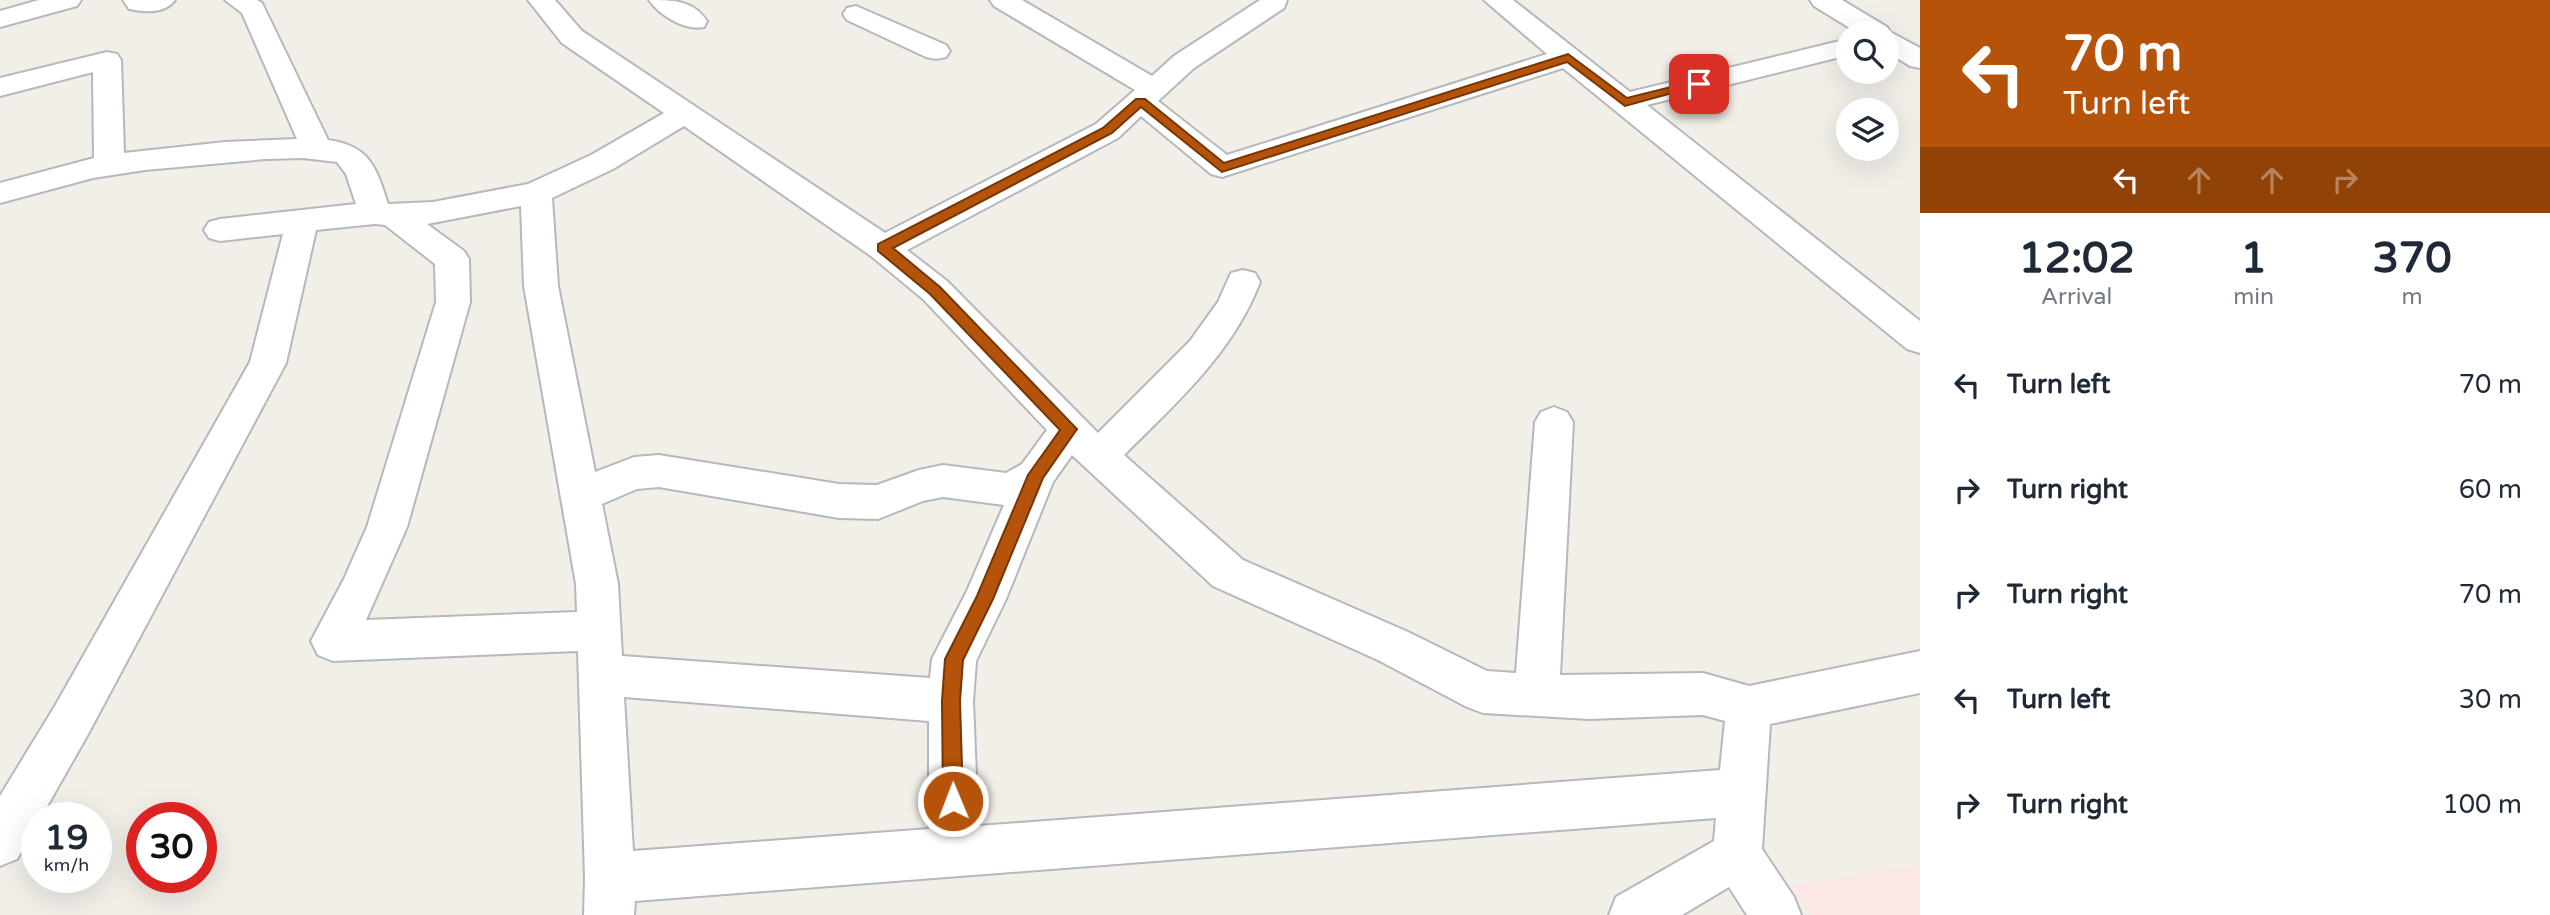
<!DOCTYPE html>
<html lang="en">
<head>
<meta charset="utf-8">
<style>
  body { margin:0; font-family:"Varela Round",sans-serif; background:#f6f6f7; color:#1f2937; height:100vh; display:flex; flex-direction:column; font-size:26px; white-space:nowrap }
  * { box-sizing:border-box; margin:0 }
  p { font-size:23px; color:#747a83 }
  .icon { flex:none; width:38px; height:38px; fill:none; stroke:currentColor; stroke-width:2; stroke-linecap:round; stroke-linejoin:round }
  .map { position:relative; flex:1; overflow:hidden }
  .panel { display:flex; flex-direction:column; background:#fff; width:630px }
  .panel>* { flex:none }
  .guide { background:#b45309; color:#fff; overflow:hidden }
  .tools { position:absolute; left:1836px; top:21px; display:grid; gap:14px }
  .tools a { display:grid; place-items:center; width:63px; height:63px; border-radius:50%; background:#fff; box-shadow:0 7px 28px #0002; font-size:35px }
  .speed { position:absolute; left:21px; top:802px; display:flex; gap:14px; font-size:35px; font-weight:700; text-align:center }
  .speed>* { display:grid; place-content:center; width:91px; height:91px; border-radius:50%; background:#fff; box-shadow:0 7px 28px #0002; line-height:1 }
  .speed small { font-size:18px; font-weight:400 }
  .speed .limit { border:10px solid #d22; background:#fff; color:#111 }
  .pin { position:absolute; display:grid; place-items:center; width:60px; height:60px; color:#fff; margin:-30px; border-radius:14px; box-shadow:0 4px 10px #0006 }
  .me { position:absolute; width:77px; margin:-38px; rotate:359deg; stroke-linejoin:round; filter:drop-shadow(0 0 5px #0008) }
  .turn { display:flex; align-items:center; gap:24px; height:147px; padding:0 28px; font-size:32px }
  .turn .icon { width:91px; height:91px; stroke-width:2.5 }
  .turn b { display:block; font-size:49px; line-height:60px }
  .lanes { display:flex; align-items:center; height:66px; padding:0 28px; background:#0003; justify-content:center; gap:35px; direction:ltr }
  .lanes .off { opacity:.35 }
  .eta { display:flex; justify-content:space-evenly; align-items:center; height:119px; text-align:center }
  .eta b { font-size:42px; font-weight:700; line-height:49px }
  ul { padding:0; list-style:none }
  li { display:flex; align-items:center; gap:21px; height:105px; padding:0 28px }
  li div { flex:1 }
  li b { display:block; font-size:26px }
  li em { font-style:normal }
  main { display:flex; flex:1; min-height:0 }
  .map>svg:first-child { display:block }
  .medical { fill:#fce8e6 }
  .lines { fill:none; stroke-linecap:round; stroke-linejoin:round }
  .street-casing { stroke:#b5b8bc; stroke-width:4 }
  .street { fill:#fff; fill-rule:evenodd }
  .route { fill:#b45309; stroke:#753606; stroke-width:2 }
</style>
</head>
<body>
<main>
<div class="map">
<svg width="1920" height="915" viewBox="0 0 1920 915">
  <rect width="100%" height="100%" fill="#f1efe8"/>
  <polygon class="medical" points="1920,865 1920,915 1809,915 1790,886"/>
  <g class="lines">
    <defs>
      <g id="street">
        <polygon points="39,0 81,0 77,6 0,27 0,11"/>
        <path d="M123,0H175C165,14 143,12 129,9Z"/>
        <path d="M225,0H257L262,3L328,140C370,146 376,167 388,204L433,202L528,184L591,155L664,113L562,43L528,0H555L582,31L885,233L1096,124L1135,90L994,6L990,0H1022L1152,76L1174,56L1260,0H1287L1284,8L1194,68L1158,101L1227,155L1547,54L1484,0H1513L1630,92L1848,39V55L1647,105L1920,321V353L1907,349L1563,68L1222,177L1211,174L1141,116L1118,138L907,250L947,281L1098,433L1190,341L1218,302L1231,273L1243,270L1255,273L1260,282C1233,353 1176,403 1124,455L1243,560L1408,632L1487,671L1516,673L1535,422L1541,412L1554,407L1567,412L1573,422L1560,675L1703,673L1749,686L1920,651V693L1770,724L1762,849L1794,897L1801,915H1747L1729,887L1682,915H1609L1616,897L1714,841L1716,818L635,901L634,915H584L585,878L578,651L333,661L318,655L311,641L344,579L367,527L436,302L435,264L385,225L375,224L316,230L286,363L87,736L41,817H37V825L17,859L0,866V796L55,706L250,362L283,234L220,241L209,238L204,230L209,222L220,219L356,204L346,174L337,162L303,158L266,159L145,170L93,178L0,203V183L94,158L93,72L0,96V78L107,52L117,54L121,60L124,153L225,142L297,139L242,13ZM684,126L871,256L923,299L1047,430L1022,464L1006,473L943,465L919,470L877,485L839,484L659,455L634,457L595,472L558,286L552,198L613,169ZM521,206L524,286L576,584L577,612L366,620L407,527L470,302L469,259L464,251L427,224ZM1072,455L1213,586L1378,660L1467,707L1483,713L1589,719L1703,715L1725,721L1720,770L978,826L973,701L976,661L1006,599L1053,482ZM659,487L839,518L878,519L923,501L943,497L1004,505L967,591L932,659L930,678L622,656L618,584L602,504L637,489ZM624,697L929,721V829L633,851Z"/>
        <path d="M649,0C672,0 693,0 707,21L704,27C685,31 659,15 649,0Z"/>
        <polygon points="1810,0 1842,0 1887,27 1890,32 1920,48 1920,68 1910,66 1886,51 1886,33 1858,33 1814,6"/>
        <polygon points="856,6 946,45 950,51 946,57 936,59 926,57 847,20 843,14 847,8"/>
      </g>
    </defs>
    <use href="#street" class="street-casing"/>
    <use href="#street" class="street"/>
  </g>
  <polygon class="route" points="1568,54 1627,98 1699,80 1705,84 1625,106 1567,62 1222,172 1141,107 1112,133 893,248 940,287 1077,429 1043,478 993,599 963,660 960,701 963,801 960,808 953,811 946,808 943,801 942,701 945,659 977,596 1028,475 1060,430 930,294 878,251 878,244 1103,128 1136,99 1145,99 1224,163"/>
</svg>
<div class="tools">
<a><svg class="icon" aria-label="search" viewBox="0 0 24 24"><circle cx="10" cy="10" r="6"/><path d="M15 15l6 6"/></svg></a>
<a><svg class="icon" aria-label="layers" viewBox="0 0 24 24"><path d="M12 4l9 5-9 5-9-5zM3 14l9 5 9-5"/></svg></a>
</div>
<div class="speed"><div>19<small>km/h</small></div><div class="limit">30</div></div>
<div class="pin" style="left:1699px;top:84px;background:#d93025"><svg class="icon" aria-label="arrive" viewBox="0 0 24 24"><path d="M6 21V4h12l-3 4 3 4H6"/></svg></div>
<svg class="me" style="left:953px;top:801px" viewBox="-20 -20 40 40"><circle r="17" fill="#b45309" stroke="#fff" stroke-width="3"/><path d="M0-11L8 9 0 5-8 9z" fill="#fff"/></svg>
</div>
<section class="panel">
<div class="guide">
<div class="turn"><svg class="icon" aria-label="left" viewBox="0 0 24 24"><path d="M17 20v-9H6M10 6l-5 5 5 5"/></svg><div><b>70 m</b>Turn left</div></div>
<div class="lanes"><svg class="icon" aria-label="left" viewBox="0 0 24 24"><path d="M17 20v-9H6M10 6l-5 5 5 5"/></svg><svg class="icon off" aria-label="ahead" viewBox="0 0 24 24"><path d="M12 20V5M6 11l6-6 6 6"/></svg><svg class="icon off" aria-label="ahead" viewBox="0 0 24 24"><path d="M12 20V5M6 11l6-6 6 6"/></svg><svg class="icon off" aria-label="right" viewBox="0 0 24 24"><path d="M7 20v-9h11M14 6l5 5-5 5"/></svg></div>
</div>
<div class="eta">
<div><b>12:02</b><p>Arrival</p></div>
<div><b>1</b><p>min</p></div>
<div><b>370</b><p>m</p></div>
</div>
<ul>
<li><svg class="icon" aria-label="left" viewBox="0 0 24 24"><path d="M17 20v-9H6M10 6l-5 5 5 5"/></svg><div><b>Turn left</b></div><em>70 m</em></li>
<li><svg class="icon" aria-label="right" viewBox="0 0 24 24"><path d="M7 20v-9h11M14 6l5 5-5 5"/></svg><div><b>Turn right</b></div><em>60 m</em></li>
<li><svg class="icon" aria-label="right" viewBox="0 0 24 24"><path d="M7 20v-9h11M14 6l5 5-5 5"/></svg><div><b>Turn right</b></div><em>70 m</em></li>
<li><svg class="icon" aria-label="left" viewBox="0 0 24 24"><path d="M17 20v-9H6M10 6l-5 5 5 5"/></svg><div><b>Turn left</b></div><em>30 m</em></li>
<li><svg class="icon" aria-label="right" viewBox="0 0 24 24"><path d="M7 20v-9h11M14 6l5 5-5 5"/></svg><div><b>Turn right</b></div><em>100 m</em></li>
</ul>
</section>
</main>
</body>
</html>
